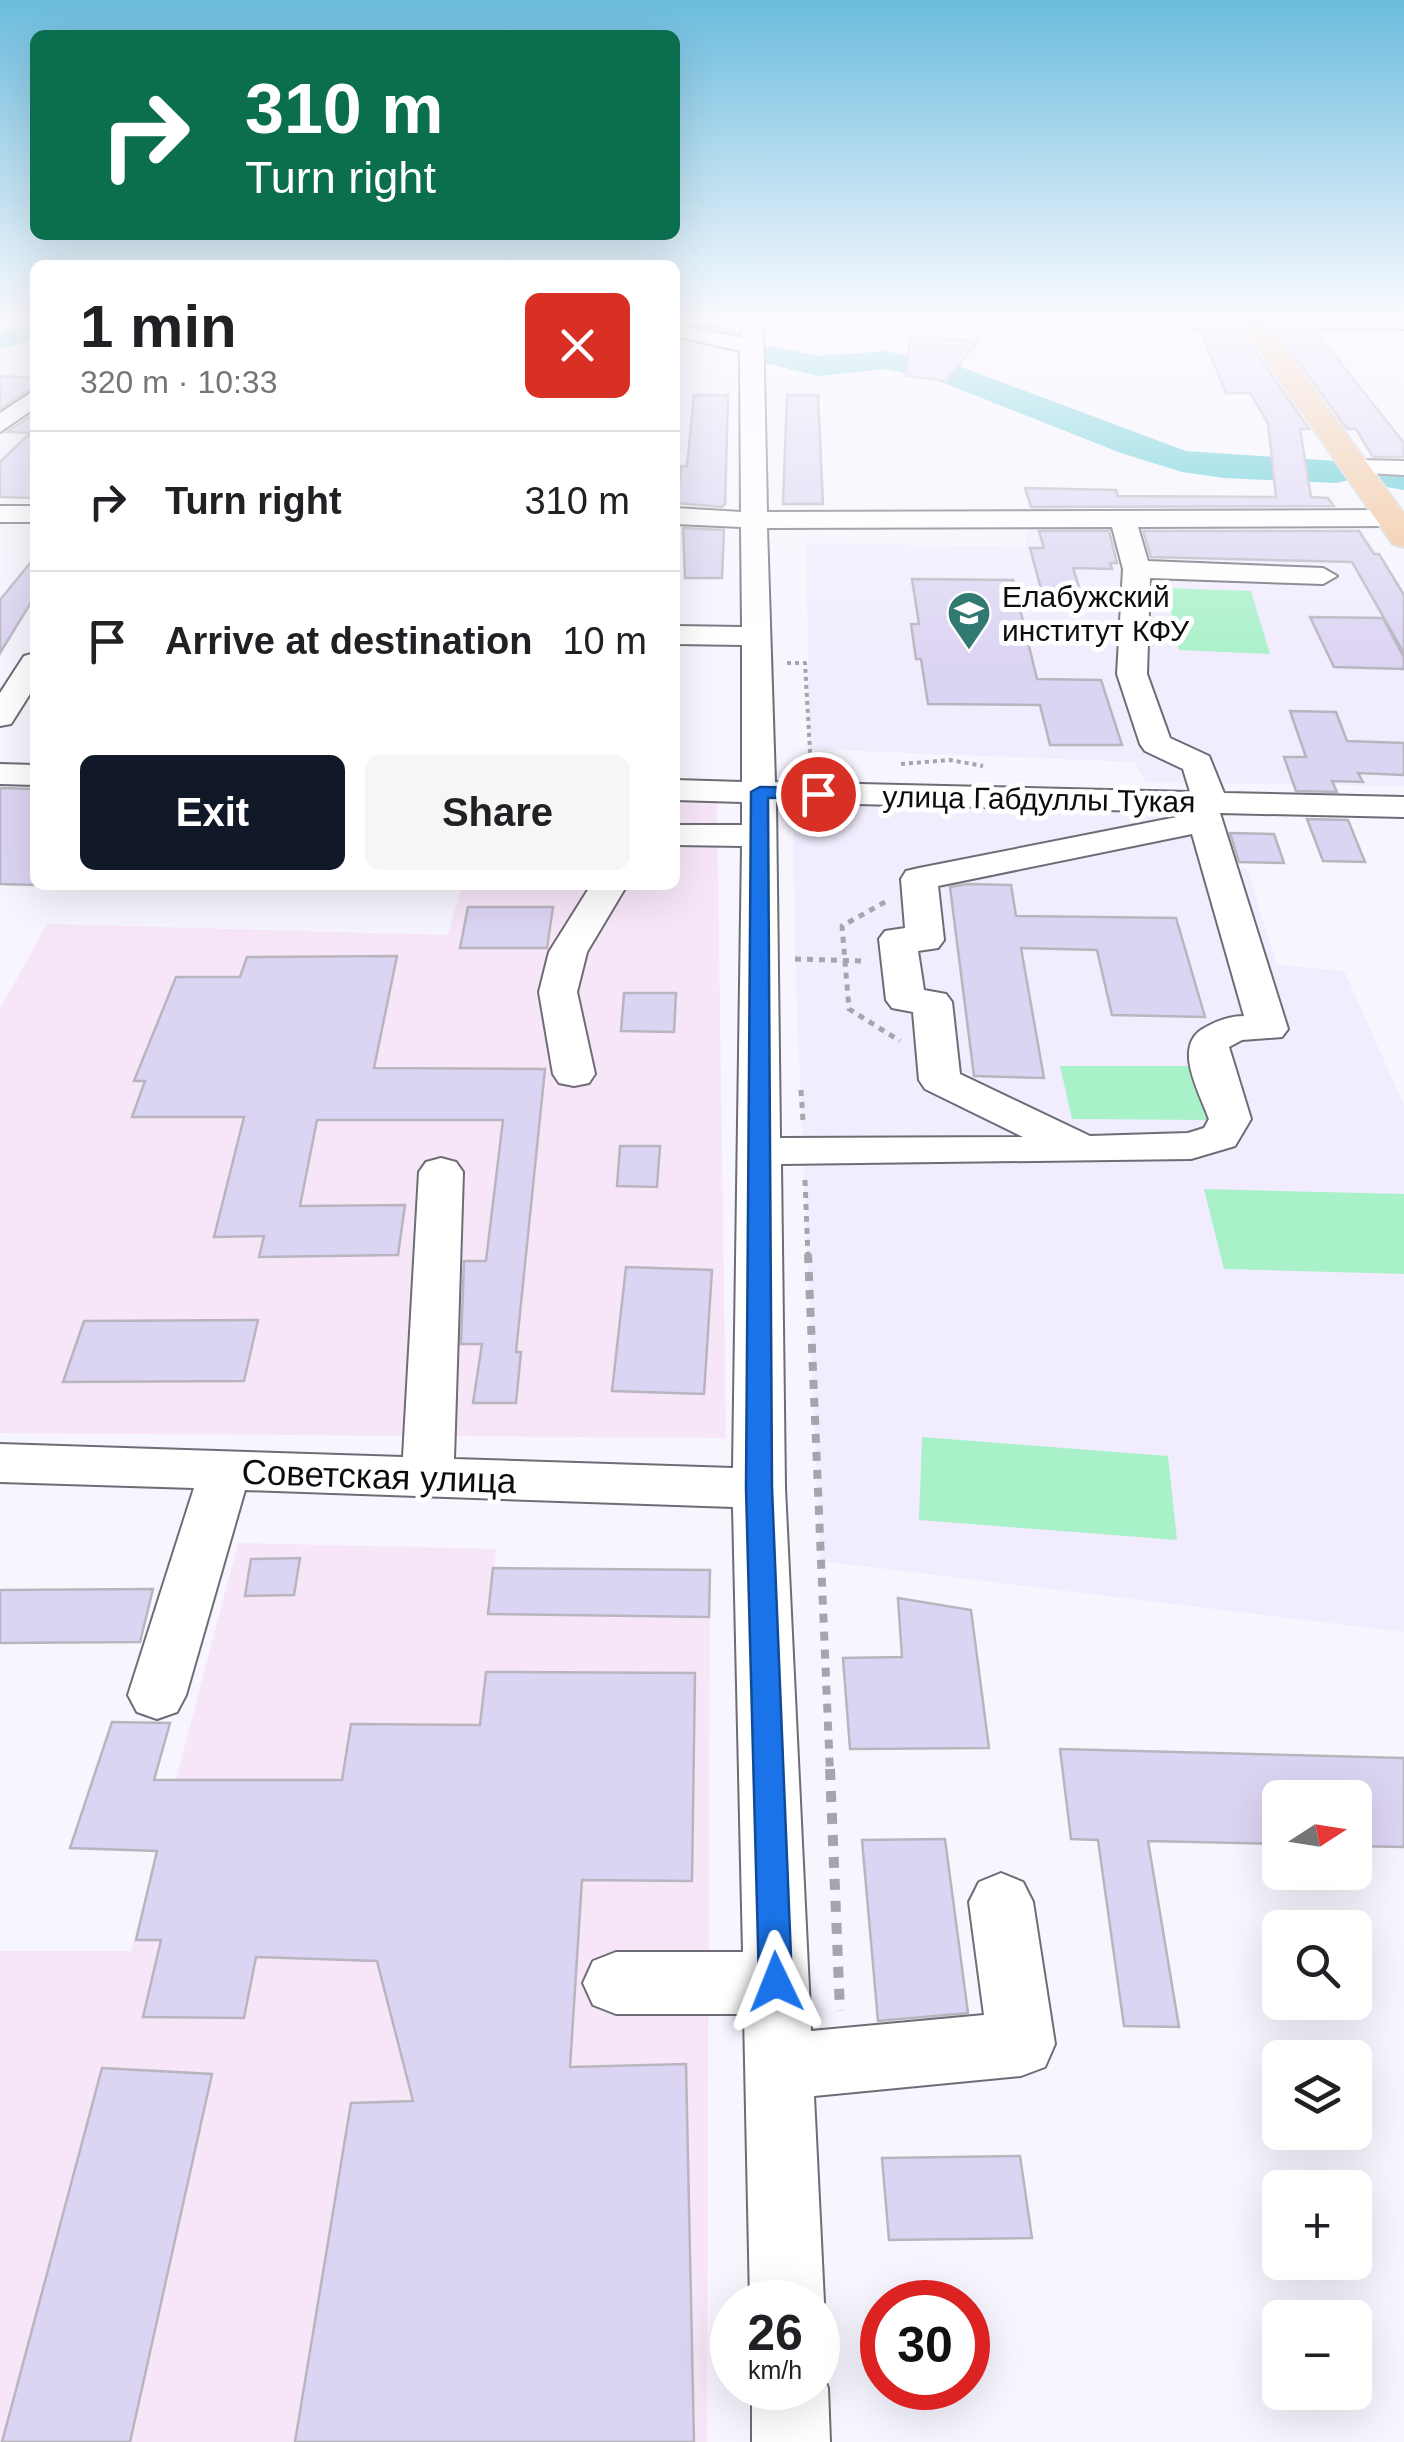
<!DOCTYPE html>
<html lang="en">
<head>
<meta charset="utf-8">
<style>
  body { margin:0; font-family:Helvetica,sans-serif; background:#f6f6f6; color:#202124; height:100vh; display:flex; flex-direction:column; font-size:38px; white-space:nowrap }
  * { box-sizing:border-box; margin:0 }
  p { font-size:32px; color:#757577 }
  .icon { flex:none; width:55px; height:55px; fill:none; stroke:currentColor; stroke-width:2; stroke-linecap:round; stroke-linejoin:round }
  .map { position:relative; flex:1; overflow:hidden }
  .drawer { position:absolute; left:30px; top:260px; width:650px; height:630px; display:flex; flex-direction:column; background:#fff; border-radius:15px; box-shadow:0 10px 40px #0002 }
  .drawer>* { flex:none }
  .hud { position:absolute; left:30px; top:30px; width:650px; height:210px; border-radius:15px; box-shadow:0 10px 40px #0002; background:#0b6e4f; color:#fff; overflow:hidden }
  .needle { width:65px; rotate:78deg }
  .buttons { position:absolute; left:1262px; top:1780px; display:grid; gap:20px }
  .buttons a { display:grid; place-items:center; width:110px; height:110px; border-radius:15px; background:#fff; box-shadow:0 10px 40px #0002; font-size:50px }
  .speed { position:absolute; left:710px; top:2280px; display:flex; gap:20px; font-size:50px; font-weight:700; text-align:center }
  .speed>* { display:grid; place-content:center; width:130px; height:130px; border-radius:50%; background:#fff; box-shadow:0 10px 40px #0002; line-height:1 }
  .speed small { font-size:25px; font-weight:400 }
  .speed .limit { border:15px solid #d22; background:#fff; color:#111 }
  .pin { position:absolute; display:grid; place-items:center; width:85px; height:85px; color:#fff; margin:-42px; border:5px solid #fff; border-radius:50%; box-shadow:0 2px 10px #0007 }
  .me { position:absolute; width:110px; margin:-55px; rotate:358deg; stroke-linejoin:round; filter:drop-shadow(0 0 8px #0008) }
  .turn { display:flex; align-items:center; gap:35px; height:210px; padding:0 50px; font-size:45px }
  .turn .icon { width:130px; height:130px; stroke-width:2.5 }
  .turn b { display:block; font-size:70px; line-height:85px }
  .round { display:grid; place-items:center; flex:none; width:105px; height:105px; border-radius:15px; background:#f6f6f6 }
  .overview { display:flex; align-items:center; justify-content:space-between; height:170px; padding:0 50px }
  h1 { font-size:60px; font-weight:800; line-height:75px }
  .cta { display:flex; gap:20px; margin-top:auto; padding:20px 50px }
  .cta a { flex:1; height:115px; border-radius:15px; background:#111827; color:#fff; font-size:40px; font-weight:800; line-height:115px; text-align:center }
  .cta a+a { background:#f6f6f6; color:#202124 }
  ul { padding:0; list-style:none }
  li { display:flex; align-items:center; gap:30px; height:140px; padding:0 50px; border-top:2px solid #e0e0e0 }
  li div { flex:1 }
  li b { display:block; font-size:38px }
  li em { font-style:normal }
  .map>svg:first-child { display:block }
  .built { fill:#f1ecfe }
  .industrial { fill:#f7e6f8 }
  .green { fill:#a9f1c9 }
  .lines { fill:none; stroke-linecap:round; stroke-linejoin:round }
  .river { fill:#4fc8d0; fill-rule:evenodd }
  .building { fill:#dcd4f3; stroke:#b8b5bf; stroke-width:2.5 }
  .minor-casing { stroke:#6e6c75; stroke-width:4 }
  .major-casing { stroke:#d3d3d4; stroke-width:4 }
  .path-far3 { stroke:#a7a5ac; stroke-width:4; stroke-dasharray:4 4; stroke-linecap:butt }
  .path-far2 { stroke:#a7a5ac; stroke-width:5; stroke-dasharray:6 6; stroke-linecap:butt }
  .path-far1 { stroke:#a7a5ac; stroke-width:8; stroke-dasharray:9 9; stroke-linecap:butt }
  .path { stroke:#a7a5ac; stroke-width:10; stroke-dasharray:11 11; stroke-linecap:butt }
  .minor { fill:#fff; fill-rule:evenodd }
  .major { fill:#f1c295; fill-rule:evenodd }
  .route { fill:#1a73e8; stroke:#114b97; stroke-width:2.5 }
  .labels { text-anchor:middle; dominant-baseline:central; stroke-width:10; stroke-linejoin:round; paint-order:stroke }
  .far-poi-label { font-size:30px; fill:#0d0c0f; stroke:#fff; text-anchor:start }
  .far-street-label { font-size:30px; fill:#0d0c0f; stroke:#fff }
  .street-label { font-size:35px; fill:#0d0c0f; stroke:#fff }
</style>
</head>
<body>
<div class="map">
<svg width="1404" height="2442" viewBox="0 0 1404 2442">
  <rect width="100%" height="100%" fill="#f7f5fe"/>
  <g class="built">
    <polygon points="1028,529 1362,530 1404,595 1404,786 1145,782 1135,762 810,749 806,543 1026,547"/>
    <polygon points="819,803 1222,815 1229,868 1247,869 1277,965 1344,971 1404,1106 1404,1632 820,1561 795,959 793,815 805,805"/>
  </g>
  <g class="industrial">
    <polygon points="675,799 717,800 726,1438 0,1433 0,1009 47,924 448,935 462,885 675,885"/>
    <polygon points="238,1543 496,1549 494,1568 710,1570 707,2442 0,2442 0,1951 131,1951"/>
  </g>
  <g class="green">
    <polygon points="1166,588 1251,591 1270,654 1179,650"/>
    <polygon points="1060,1066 1198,1066 1215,1120 1072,1119"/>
    <polygon points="1204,1189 1404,1194 1404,1274 1224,1269"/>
    <polygon points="922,1437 1168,1456 1177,1540 919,1520"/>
  </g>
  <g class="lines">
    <g class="river">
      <polygon points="35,322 35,340 0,349 0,331"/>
      <path d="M675,322C697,322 728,320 742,338L738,344L727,347L675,331Z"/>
      <polygon points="772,346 818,356 886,351 956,365 1186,451 1336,461 1349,464 1354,472 1349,480 1336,483 1224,478 1182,472 1121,453 936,380 886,369 818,376 761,362 756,355 761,348"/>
      <polygon points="1381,465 1404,468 1404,490 1368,484 1363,476 1368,468"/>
    </g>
  </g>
  <g class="building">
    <polygon points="1201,332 1242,332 1309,429 1300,429 1311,497 1328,498 1334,506 1031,507 1025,488 1116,490 1118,496 1276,497 1268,423 1250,393 1226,393"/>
    <polygon points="1277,332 1316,332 1404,443 1404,457 1373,457 1356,429 1347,429"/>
    <polygon points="910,339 979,340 946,381 906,376"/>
    <polygon points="0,376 35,378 35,386 0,409"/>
    <polygon points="694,395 728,395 725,504 722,507 677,503 681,466 687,466"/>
    <polygon points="787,395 818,395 823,504 783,504"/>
    <polygon points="35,413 35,498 0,497 0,462 30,433 7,432"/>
    <polygon points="683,528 724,530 722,578 685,578"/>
    <polygon points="1039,531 1109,531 1117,563 1110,563 1112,569 1073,568 1083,600 1044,600 1030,548 1044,548"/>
    <polygon points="1143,531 1359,531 1374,554 1379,554 1404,595 1404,653 1352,562 1151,557"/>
    <polygon points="35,557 35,596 0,653 0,600"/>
    <polygon points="912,579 1013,580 1037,679 1101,680 1122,745 1050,745 1040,705 928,704 921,659 916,659 911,624 919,624"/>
    <polygon points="1310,617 1383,618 1404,658 1404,669 1334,667"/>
    <polygon points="1290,711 1336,712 1347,741 1404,743 1404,775 1358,773 1363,782 1332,781 1337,792 1296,791 1284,757 1306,757"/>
    <polygon points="0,788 35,789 35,885 0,884"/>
    <polygon points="1307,819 1348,820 1365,862 1323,861"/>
    <polygon points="1230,833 1274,834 1284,863 1239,862"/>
    <polygon points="967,884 1011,885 1016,916 1176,918 1205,1017 1112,1015 1097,950 1021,948 1044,1078 974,1076 950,887"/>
    <polygon points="468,907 553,907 547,948 460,948"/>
    <polygon points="397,956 374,1068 545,1069 516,1352 521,1352 516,1403 473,1403 482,1344 461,1344 464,1261 486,1261 503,1120 317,1120 300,1206 405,1205 398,1255 259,1257 264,1236 214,1237 244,1117 132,1117 145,1081 134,1081 176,977 240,977 247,957"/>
    <polygon points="624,993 676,993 674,1032 621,1031"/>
    <polygon points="620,1146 660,1146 657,1187 617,1186"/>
    <polygon points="626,1267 712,1270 704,1394 612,1391"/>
    <polygon points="258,1320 244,1381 63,1382 84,1321"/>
    <polygon points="300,1558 294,1595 245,1596 251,1559"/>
    <polygon points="493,1568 710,1570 709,1617 488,1614"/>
    <polygon points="153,1589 140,1642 0,1643 0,1590"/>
    <polygon points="898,1598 971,1610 989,1748 850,1749 843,1658 902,1657"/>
    <polygon points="486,1672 695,1673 692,1881 582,1880 570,2067 686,2064 694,2442 295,2442 351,2103 413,2101 377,1961 256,1957 244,2018 143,2017 161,1940 136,1940 157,1851 70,1848 112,1722 170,1723 154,1780 342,1780 351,1724 480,1725"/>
    <polygon points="1060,1749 1404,1758 1404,1847 1355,1846 1355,1798 1280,1798 1280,1844 1148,1841 1179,2027 1124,2026 1098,1840 1071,1839"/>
    <polygon points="945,1839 968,2013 878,2021 862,1840"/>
    <polygon points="102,2068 212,2074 130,2442 2,2442"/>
    <polygon points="1020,2156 1032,2238 889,2240 882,2158"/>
  </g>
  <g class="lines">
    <defs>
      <g id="minor">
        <path d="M743,322H763L767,512L1392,510L1404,517L1401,524L1392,526L1138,527L1148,561L1323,568L1337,576L1323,584L1150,578L1147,674L1170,738L1209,756L1224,793L1404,797V817L1220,813L1288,1029L1282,1037L1242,1040L1229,1047L1251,1119L1235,1146L1191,1159L781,1164L785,1488L811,2031L984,2015L969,1902L979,1882L1001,1873L1023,1882L1033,1902L1055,2044L1045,2067L1021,2076L814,2096L824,2302L818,2318V2302H750L744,2014H616L593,2005L583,1983L593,1961L616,1952H743L733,1507L245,1490L186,1695L177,1712L157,1719L137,1712L128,1695L194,1488L0,1482V1444L403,1457L419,1172L426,1162L441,1158L456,1162L463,1172L454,1459L733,1468L742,846L675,845V825H742V802L675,800V780L742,782V645L675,644V626L742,627L741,527L675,524V508L741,512L740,351L675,336V324L741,338ZM1112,527L1123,569L1117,674L1140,744L1145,751L1183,769L1190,792L775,782L767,528ZM776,802L1186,812L1187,815L919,868L906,871L901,879L905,928L885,931L879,939L886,1000L892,1008L913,1012L919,1080L925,1089L1023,1137L780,1138ZM1192,834L1244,1016C1230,1016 1219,1020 1206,1027C1171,1044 1199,1091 1209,1119L1204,1128L1188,1133L1090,1136L960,1074L952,1002L946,994L924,990L918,951L938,948L944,940L938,886Z"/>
        <polygon points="1181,322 1404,322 1404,329 1191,328"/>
        <polygon points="35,390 35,408 0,432 0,413"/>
        <polygon points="1357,460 1404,461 1404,475 1348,472 1345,467 1348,462"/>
        <rect x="0" y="506" width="35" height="16"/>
        <polygon points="35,653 35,686 11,724 0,726 0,693 24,656"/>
        <polygon points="0,764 35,765 35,785 0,784"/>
        <polygon points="591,885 627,885 587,952 577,992 595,1074 589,1083 574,1086 559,1083 553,1074 539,992 549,952"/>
        <polygon points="818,2362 828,2388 830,2442 752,2442 752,2388 818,2388"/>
      </g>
      <polygon id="major" points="1240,322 1265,322 1404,514 1404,547 1393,544"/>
    </defs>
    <use href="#minor" class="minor-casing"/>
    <use href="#major" class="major-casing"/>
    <g class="path-far3">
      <polyline points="787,663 805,663 811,768"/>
      <polyline points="901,764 950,760 983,766"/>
    </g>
    <g class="path-far2">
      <polyline points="885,902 842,926 849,1009 900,1041"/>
      <polyline points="795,959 864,961"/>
      <polyline points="801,1090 803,1122"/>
      <polyline points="805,1180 808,1257"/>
    </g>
    <polyline class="path-far1" points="808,1254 830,1772"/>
    <polyline class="path" points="830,1769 840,2011"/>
    <use href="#minor" class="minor"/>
    <use href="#major" class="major"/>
  </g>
  <linearGradient id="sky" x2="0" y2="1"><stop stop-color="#6bbcde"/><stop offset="0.48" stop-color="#fbfaff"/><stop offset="1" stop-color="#fbfaff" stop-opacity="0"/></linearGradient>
  <rect width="1404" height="664" fill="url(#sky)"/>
  <polygon class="route" points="818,788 826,794 824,797 768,798 772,1488 792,1982 787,1993 776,1998 764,1993 759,1982 746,1488 751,792 760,787"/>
  <defs>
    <symbol id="university-pin" viewBox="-11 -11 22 30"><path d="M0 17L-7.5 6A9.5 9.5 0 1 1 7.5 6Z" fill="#327971" stroke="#fff"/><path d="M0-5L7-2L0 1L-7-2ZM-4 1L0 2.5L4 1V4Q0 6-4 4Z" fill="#fff"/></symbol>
  </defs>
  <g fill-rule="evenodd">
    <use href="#university-pin" x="944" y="588" width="50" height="68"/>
  </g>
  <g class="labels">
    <g class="far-poi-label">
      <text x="1002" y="596">Елабужский<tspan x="1002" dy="34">институт КФУ</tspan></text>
    </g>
    <g class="far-street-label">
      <text transform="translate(1039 799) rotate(1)">улица Габдуллы Тукая</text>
    </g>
    <g class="street-label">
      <text transform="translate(379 1476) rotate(2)">Советская улица</text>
    </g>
  </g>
</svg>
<div class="buttons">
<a><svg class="needle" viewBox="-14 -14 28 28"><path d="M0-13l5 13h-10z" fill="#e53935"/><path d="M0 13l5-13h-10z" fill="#757577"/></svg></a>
<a><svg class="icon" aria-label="search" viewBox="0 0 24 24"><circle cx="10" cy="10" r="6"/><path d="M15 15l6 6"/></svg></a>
<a><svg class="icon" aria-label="layers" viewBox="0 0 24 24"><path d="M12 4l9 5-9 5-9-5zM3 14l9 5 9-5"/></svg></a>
<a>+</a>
<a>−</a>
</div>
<div class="speed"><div>26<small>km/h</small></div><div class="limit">30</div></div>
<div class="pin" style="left:818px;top:794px;background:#d93025"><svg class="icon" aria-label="arrive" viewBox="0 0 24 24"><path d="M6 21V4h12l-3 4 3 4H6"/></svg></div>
<svg class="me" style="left:776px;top:1982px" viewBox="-20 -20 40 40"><path d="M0-17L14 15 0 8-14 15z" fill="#1a73e8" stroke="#fff" stroke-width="4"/></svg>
<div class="hud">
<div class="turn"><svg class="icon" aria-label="right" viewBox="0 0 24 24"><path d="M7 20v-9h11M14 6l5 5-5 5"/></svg><div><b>310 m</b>Turn right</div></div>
</div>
<section class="drawer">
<div class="overview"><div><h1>1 min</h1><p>320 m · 10:33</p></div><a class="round" style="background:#d93025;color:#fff"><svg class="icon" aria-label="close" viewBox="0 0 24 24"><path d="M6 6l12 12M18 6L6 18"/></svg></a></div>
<ul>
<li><svg class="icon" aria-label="right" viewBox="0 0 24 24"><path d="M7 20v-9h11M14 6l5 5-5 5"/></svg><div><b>Turn right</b></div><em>310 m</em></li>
<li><svg class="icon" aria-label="arrive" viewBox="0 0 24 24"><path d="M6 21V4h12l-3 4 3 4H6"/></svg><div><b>Arrive at destination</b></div><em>10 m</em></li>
</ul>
<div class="cta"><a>Exit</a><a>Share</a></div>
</section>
</div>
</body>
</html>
